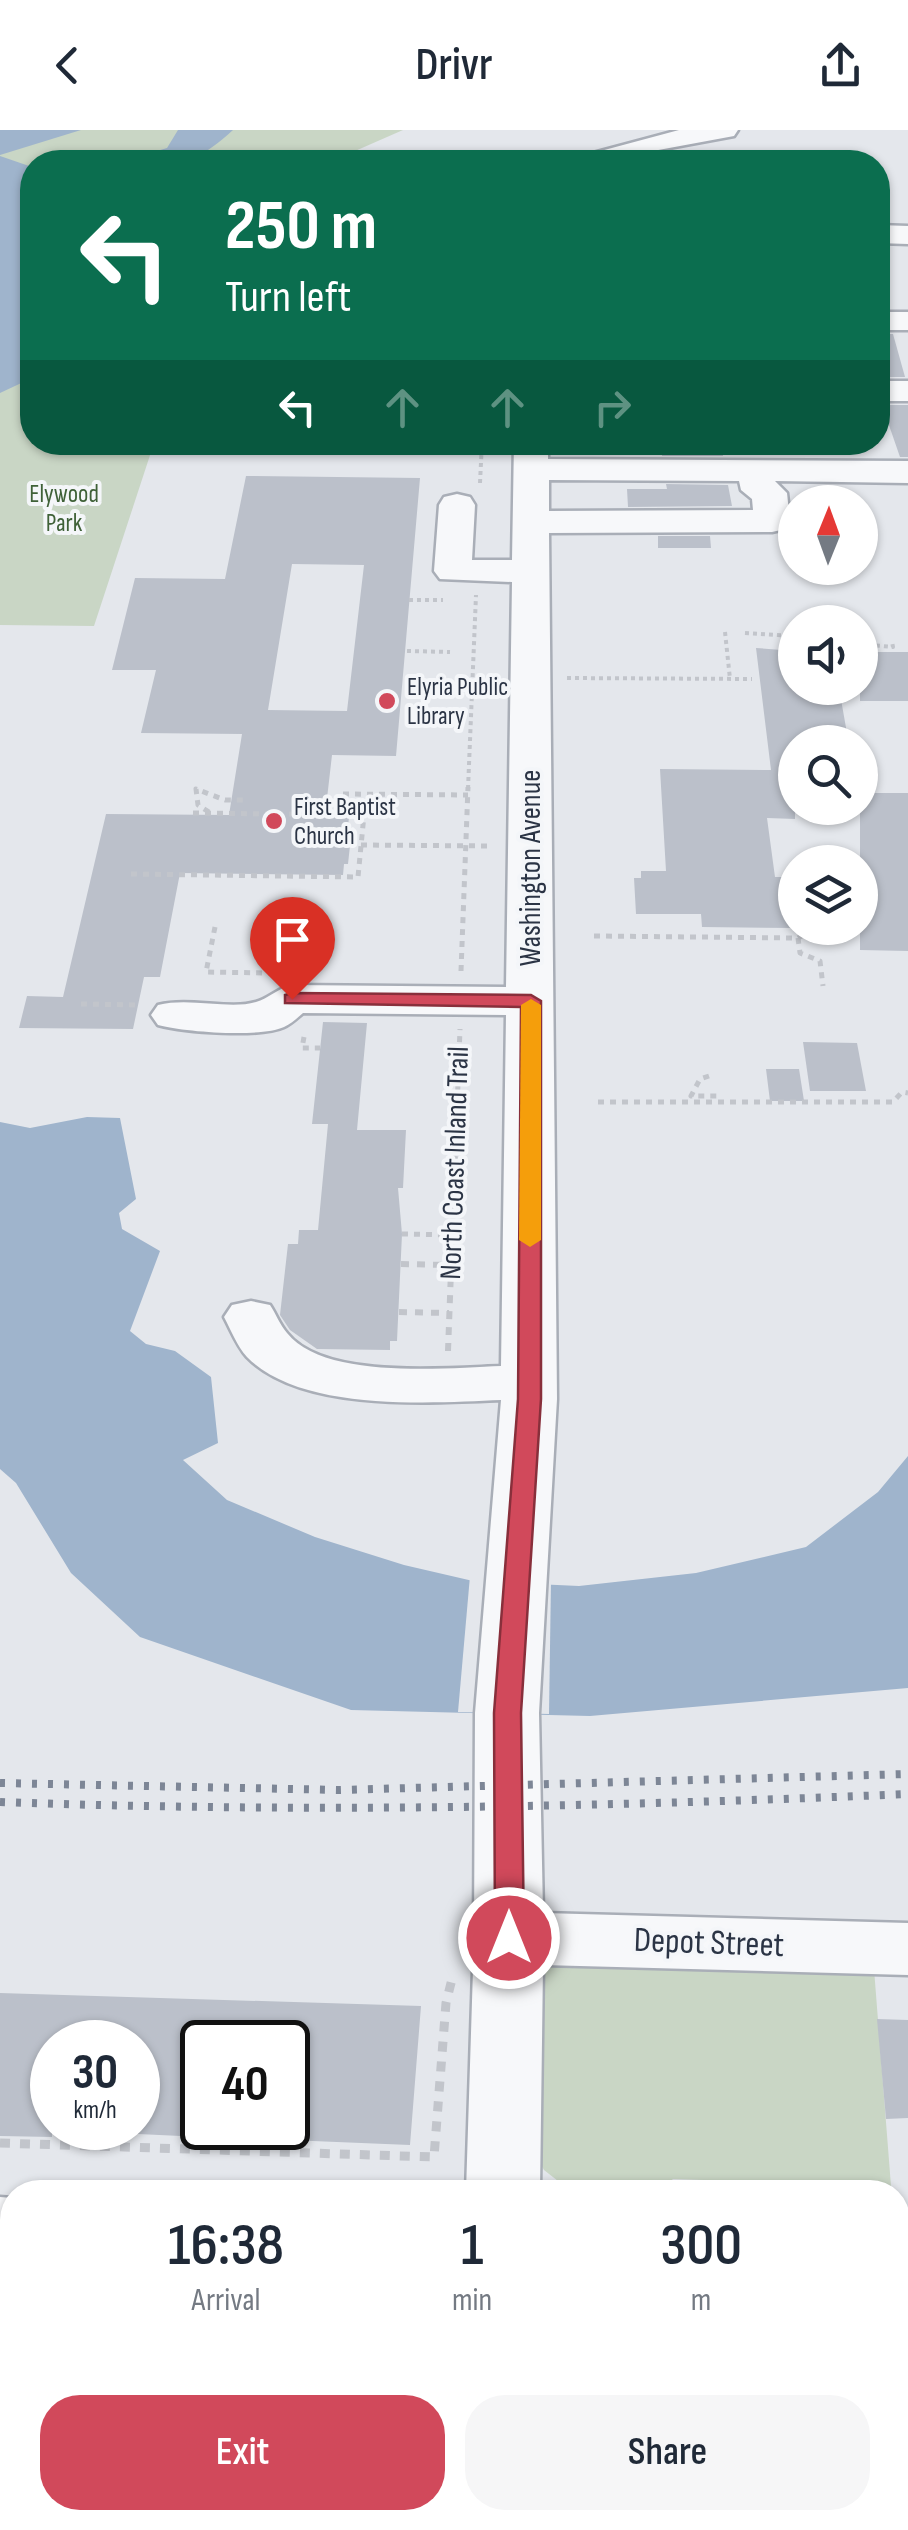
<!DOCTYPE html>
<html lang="en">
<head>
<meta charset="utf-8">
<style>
  body { margin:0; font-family:"Sofia Sans Condensed",sans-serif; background:#f6f6f7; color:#1f2937; height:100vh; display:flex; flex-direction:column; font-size:38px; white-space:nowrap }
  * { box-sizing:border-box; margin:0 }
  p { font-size:32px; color:#747a83 }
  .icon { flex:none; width:55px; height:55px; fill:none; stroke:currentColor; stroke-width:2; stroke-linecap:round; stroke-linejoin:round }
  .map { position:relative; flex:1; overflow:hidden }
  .panel { position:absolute; left:0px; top:2050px; width:910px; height:350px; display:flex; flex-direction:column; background:#fff; border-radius:40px 40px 0 0; box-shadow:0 2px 8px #0004 }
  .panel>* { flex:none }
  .top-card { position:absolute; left:20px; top:20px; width:870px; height:305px; border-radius:40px; box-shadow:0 2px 8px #0004; background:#0b6e4f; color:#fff; overflow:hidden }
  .needle { width:65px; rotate:1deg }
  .tools { position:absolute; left:778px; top:355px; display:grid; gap:20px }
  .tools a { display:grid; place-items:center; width:100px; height:100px; border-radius:50%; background:#fff; box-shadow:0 2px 8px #0004; font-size:50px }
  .speed { position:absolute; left:30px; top:1890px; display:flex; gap:20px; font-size:50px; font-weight:700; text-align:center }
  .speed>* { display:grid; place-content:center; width:130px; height:130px; border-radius:50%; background:#fff; box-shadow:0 2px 8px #0004; line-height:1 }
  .speed small { font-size:25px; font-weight:400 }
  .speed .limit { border:5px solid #111; border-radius:15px; background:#fff; color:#111 }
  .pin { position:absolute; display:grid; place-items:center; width:85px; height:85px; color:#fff; margin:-102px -42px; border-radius:50% 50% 50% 0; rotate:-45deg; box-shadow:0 0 10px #0007 }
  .pin .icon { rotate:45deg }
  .me { position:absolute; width:110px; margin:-55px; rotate:0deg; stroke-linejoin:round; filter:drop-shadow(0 0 8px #0008) }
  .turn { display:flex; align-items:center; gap:35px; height:210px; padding:0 40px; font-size:45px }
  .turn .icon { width:130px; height:130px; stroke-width:2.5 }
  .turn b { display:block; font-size:70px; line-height:85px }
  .lanes { display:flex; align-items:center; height:95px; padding:0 40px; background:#0003; justify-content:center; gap:50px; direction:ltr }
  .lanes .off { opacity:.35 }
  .eta { display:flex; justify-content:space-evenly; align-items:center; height:170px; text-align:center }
  .eta b { font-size:60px; font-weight:600; line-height:70px }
  .action { display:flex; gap:20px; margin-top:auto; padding:20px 40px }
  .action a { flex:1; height:115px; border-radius:40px; background:#d1495b; color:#fff; font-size:40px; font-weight:600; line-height:115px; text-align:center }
  .action a+a { background:#f6f6f7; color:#1f2937 }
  header { display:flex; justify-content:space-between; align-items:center; height:130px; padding:0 40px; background:#fff; font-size:45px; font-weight:600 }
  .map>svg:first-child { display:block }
  .green { fill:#c9d6c5 }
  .water { fill:#9fb4cc }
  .pier { fill:#e4e7ec }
  .building { fill:#bbc0ca; fill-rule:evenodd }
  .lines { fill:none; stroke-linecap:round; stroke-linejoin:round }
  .minor-casing { stroke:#a9aeb7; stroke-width:5 }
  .path-far3 { stroke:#c2c5cb; stroke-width:4; stroke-dasharray:4 4; stroke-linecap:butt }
  .path-far2 { stroke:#c2c5cb; stroke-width:5; stroke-dasharray:6 6; stroke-linecap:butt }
  .path-far1 { stroke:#c2c5cb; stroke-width:6; stroke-dasharray:8 8; stroke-linecap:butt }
  .path { stroke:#c2c5cb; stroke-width:9; stroke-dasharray:10 10; stroke-linecap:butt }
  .minor { fill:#f7f8fa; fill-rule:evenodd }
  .rail { stroke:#7d8696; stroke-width:8; stroke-dasharray:5 11; stroke-linecap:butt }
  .route { fill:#d1495b; stroke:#882f3b; stroke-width:2.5 }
  .slow { fill:#f59e0b }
  .poi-dot { fill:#d1495b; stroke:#f4f6f9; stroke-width:4 }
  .labels { text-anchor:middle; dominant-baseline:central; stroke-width:8; stroke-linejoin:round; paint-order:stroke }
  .far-park-label { font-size:25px; fill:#3f6138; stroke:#f4f6f9 }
  .far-poi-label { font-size:25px; fill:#2b3445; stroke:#f4f6f9; text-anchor:start }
  .street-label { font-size:30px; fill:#2b3445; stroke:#f4f6f9 }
  .near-street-label { font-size:35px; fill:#2b3445; stroke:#f4f6f9 }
</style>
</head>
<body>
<header><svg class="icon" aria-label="back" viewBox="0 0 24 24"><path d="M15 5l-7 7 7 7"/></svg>Drivr<svg class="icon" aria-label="share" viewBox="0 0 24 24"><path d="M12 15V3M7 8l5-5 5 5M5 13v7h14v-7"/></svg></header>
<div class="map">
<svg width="908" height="2400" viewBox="0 0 908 2400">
  <rect width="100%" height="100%" fill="#e4e7ec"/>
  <g class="green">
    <polygon points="0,0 403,0 330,32 32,32 32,312 154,313 94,496 0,495"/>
    <polygon points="572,1829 874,1839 891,2056 673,2049 657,2062 572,2062 544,2040 534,2022 537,1835"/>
    <polygon points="0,2129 12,2129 12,2388 132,2388 130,2400 0,2400"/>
  </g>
  <g class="water">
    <polygon points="0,0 81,0 0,25"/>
    <path d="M178,0H233C191,39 175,33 121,32L167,18Z"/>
    <polygon points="0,26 32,37 32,248 0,263"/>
    <polygon points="87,987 120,988 136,1069 119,1083 122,1099 160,1121 130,1201 146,1214 175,1221 211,1247 218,1313 183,1330 227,1370 315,1407 404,1435 473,1451 579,1456 696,1443 806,1417 878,1362 908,1326 908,1558 590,1586 351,1580 140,1507 71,1443 16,1353 0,1339 0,992 30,998"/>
  </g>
  <polygon class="pier" points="470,1446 551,1450 549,1584 458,1582"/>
  <g class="building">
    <polygon points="878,204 893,204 905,247 878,247"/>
    <polygon points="882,275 908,275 908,327 900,327"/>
    <polygon points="661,312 721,312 723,326 662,326"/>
    <path d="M246,346L420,348L396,626L332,625L325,686L349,687L348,697H352L348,734H344L343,745L180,743L160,847H144L133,899L19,898L27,866L63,867L106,684L229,685L242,604L141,603L156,540H112L135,448L225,449ZM292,434L364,435L347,581L268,580Z"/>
    <polygon points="666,354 728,355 732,376 628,377 627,359 667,359"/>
    <polygon points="658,406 710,406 711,418 658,418"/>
    <polygon points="756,518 795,521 795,558 839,558 848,609 795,608 795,689 767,688 775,747 795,747 795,798 702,797 701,784 636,784 634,748 641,748 641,741 666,741 660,639 771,640"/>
    <rect x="860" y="522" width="48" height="49"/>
    <polygon points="860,663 908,663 908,821 860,820"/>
    <polygon points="323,892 367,893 357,1000 406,1000 403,1058 398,1058 402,1104 397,1211 390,1211 390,1220 317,1219 290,1200 280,1185 288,1114 298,1114 299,1100 318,1100 328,994 312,994"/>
    <polygon points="803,912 857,913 866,961 810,961"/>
    <polygon points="766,939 799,939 804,971 770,971"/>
    <polygon points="0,1863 421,1876 410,2015 288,2010 288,1912 202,1912 202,2007 138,2004 138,1912 52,1912 52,2007 0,2006"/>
    <polygon points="877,1889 908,1890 908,1988 886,1989"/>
  </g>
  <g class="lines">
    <defs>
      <g id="minor">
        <polygon points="679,0 738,0 734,6 653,21 619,32 578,32 582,26"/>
        <polygon points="878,95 908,96 908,114 878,113"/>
        <rect x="878" y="182" width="30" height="18"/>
        <rect x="878" y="251" width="30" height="20"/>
        <path d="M514,312H548V329L908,331V353L775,351L787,363L790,391L785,399L772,402L549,403L557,1269L539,1583L543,1783L908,1793V1845L543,1835L540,2062H466L474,1808L475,1583L501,1270C430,1273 301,1282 247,1227C237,1216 231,1200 224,1187L232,1175L251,1171L270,1175C276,1184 280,1195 287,1203C324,1250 447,1238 501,1236L506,885L303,883C297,888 291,894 284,897C260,908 184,902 158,895L151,885L158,875C190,867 229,880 256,872C268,869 278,858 292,855L506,857L512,452L440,449L434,441L439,375L444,367L457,364L470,367L475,375L472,430H512ZM549,350L739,351L741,360L752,369L753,380L549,381Z"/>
        <polygon points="0,2067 12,2068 12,2130 0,2129"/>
        <rect x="898" y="2095" width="10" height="64"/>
        <polygon points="130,2388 212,2388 210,2400 128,2400"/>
      </g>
    </defs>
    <use href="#minor" class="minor-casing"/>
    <g class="path-far3">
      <polyline points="541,32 562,23"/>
      <polyline points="480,353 482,312"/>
      <polyline points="409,470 443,470"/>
      <polyline points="725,502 730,549"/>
      <polyline points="745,503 795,506"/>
      <polyline points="860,514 893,517 892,512"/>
      <polyline points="407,521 450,522"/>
      <polyline points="567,548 752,549"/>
      <polyline points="468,659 476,465"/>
    </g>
    <g class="path-far2">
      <polyline points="343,664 468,665"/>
      <polyline points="209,682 198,675 196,659 225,670 246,670"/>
      <polyline points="193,683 364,685"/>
      <polyline points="361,715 492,716"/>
      <polyline points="131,744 358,747 366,664"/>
      <polyline points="215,797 206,842 270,843"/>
      <polyline points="594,806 798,808 811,801"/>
      <polyline points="798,808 800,823 820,831 823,856"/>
      <polyline points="461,841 468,657"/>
      <polyline points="81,874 140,875"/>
      <polyline points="304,907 302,918 320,918"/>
      <polyline points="709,946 700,949 691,966 722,966"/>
      <polyline points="598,972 893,972 902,962 908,963"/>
      <polyline points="402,1104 453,1105"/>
      <polyline points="452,1116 460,899"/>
    </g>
    <g class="path-far1">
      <polyline points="401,1134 452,1135"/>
      <polyline points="399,1182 449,1183"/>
      <polyline points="448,1221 452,1114"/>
    </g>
    <g class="path">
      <polyline points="0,2013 434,2027 446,1873 452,1849"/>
      <polyline points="0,2296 12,2281"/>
    </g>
    <use href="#minor" class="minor"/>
    <g class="rail">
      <polyline points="0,1653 340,1660 908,1644"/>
      <path d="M0,1672C303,1683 605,1677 908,1664"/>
    </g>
  </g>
  <polygon class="route" points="292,863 531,865 541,871 541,1269 521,1583 524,1808 519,1816 509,1819 499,1816 495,1808 494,1583 518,1269 521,877 285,873 285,865"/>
  <polygon class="slow" points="531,869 541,875 541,1110 530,1117 519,1110 521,875"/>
  <g class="poi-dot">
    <circle cx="387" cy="571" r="10"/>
    <circle cx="274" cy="691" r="10"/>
  </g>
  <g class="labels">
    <g class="far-park-label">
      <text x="64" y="364">Elywood<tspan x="64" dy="29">Park</tspan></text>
    </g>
    <g class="far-poi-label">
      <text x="407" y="557">Elyria Public<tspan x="407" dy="29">Library</tspan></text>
      <text x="294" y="677">First Baptist<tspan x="294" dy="29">Church</tspan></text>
    </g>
    <g class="street-label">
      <text transform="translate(531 738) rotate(-90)">Washington Avenue</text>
      <text transform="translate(455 1033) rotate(-88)">North Coast Inland Trail</text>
    </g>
    <g class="near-street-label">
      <text transform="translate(709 1813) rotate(2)">Depot Street</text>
    </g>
  </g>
</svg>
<div class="tools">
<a><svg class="needle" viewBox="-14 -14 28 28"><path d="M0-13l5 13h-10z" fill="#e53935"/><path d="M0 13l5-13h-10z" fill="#747a83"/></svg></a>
<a><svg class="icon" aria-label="sound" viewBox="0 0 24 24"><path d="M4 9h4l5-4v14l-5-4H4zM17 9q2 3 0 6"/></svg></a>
<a><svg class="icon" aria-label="search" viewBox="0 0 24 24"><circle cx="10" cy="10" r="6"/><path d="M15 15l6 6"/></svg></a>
<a><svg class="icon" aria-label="layers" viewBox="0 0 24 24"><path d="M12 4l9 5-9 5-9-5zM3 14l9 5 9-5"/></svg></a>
</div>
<div class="speed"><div>30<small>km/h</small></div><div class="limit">40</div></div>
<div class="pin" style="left:292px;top:869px;background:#d93025"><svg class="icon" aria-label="arrive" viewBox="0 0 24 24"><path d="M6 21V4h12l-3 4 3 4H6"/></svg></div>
<svg class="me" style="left:509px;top:1808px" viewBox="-20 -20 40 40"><circle r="17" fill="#d1495b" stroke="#fff" stroke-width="3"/><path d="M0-11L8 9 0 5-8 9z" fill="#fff"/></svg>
<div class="top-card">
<div class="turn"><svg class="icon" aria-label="left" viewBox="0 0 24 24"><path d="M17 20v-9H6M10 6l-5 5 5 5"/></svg><div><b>250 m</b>Turn left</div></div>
<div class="lanes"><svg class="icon" aria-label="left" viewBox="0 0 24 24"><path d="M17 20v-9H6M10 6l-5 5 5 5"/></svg><svg class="icon off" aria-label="ahead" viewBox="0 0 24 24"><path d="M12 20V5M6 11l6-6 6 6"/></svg><svg class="icon off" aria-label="ahead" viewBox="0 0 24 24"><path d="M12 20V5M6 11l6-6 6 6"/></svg><svg class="icon off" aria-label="right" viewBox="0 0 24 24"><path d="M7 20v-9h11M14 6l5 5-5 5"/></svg></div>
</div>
<section class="panel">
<div class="eta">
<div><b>16:38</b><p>Arrival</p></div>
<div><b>1</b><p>min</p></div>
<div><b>300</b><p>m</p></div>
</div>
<div class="action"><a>Exit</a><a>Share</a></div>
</section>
</div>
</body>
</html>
